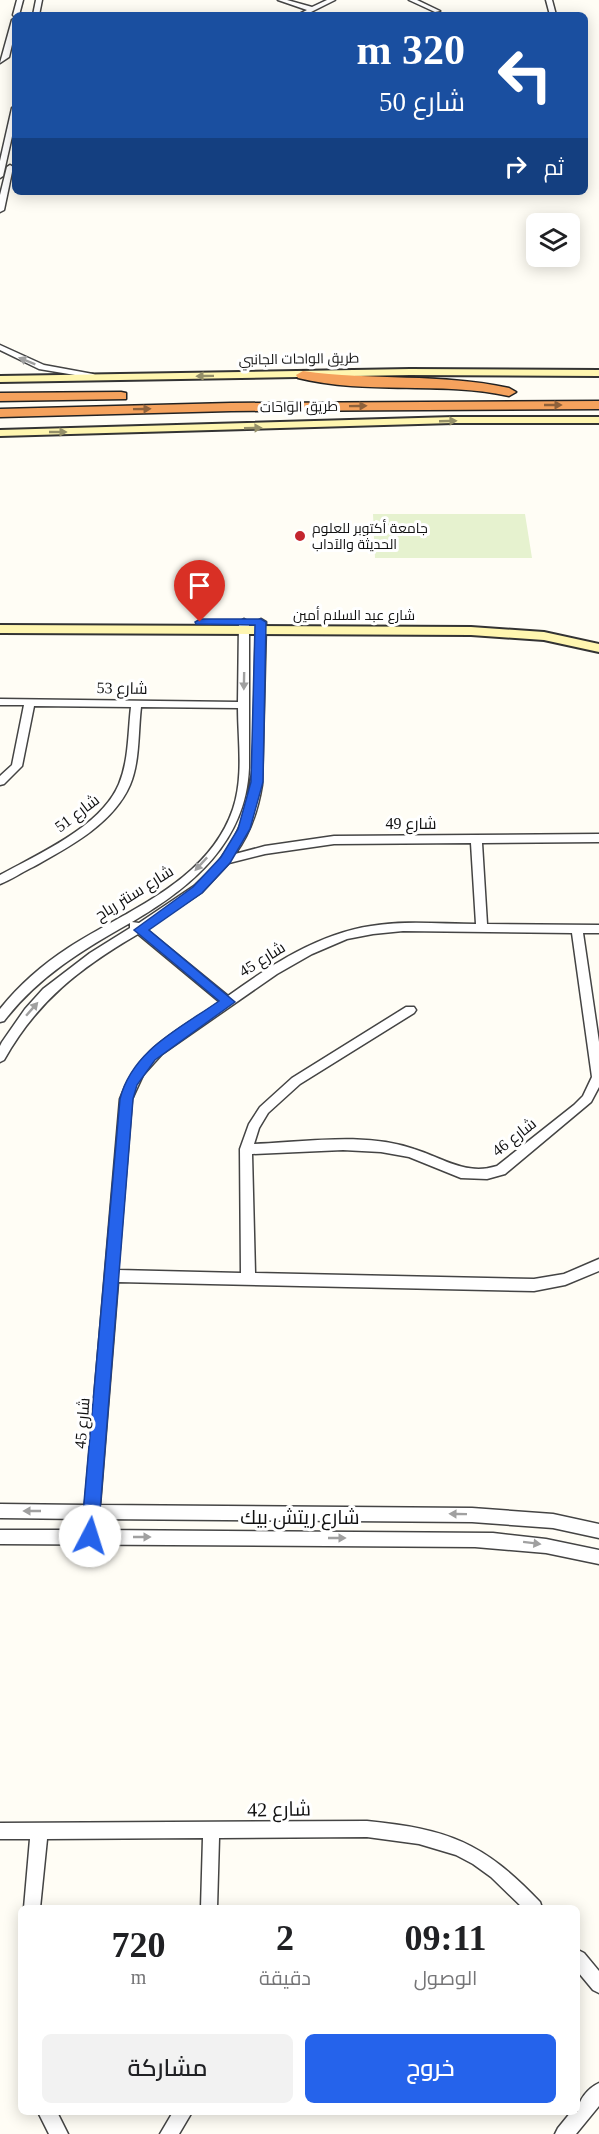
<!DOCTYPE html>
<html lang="ar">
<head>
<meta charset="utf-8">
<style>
  body { margin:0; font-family:"Times New Roman",Cairo,serif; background:#f2f2f2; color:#202124; direction:rtl; height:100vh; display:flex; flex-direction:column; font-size:22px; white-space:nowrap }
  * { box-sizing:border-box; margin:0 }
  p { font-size:20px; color:#757577 }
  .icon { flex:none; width:33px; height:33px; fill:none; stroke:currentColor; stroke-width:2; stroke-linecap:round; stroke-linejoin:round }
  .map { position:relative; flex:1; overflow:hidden; direction:ltr }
  .drawer { position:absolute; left:18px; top:1905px; width:562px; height:210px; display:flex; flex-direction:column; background:#fff; border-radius:9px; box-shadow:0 3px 15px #0003; direction:rtl }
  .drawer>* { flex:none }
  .guide { position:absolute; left:12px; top:12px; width:576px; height:183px; border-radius:9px; box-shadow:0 3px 15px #0003; direction:rtl; background:#1a4fa0; color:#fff; overflow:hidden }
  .controls { position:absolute; left:526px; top:213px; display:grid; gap:12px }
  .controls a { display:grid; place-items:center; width:54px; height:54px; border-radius:9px; background:#fff; box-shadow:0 3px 15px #0003; font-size:30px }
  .pin { position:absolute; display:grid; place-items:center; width:51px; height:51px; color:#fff; margin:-62px -26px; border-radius:50% 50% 50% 0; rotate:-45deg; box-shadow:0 0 6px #0007 }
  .pin .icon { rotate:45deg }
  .me { position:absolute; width:66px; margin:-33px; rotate:5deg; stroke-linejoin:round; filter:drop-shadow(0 0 4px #0008) }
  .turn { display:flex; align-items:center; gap:21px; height:126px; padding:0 24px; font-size:27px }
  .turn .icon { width:78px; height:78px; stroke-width:2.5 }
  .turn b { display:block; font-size:42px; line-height:51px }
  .then { display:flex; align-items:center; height:57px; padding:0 24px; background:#0003; gap:12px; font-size:22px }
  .eta { display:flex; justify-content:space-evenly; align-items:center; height:102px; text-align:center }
  .eta b { font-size:36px; font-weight:600; line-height:42px }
  .primary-button { display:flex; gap:12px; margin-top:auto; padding:12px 24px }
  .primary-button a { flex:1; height:69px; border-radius:9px; background:#2563eb; color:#fff; font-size:24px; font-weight:600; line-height:69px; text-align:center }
  .primary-button a+a { background:#f2f2f2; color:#202124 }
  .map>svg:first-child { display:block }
  .pitch { fill:#e6f2cf }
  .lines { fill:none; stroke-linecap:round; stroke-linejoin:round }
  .street-casing { stroke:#444; stroke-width:3 }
  .secondary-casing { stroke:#333; stroke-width:4 }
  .highway-casing { stroke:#222; stroke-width:3 }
  .street { fill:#fff; fill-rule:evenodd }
  .secondary { fill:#fff6b0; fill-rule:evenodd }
  .highway { fill:#f5a25d; fill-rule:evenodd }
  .oneway { fill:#a0a0a0 }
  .oneway2 { fill:#948f68 }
  .oneway3 { fill:#8e613b }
  .route { fill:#2563eb; stroke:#184099; stroke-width:1.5 }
  .poi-dot { fill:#c4262e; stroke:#fff; stroke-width:2 }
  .labels { text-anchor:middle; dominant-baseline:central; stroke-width:6; stroke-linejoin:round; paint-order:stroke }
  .far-street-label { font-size:14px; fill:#111; stroke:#fff }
  .far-poi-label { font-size:14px; fill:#111; stroke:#fff; text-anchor:start }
  .street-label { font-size:16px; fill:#111; stroke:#fff }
  .near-street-label { font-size:20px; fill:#111; stroke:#fff }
</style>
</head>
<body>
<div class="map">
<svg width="599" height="2134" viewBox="0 0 599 2134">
  <rect width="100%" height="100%" fill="#fffdf5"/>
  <polygon class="pitch" points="373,514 525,514 532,558 375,558"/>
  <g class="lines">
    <defs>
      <g id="street">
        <polygon points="17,0 23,0 19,15 15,17 13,15"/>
        <polygon points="36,0 42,0 39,15 33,15"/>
        <polygon points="278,0 287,0 312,7 327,0 335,0 305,15 297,15 307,10"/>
        <polygon points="409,0 417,0 440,11 435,12"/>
        <polygon points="546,0 552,0 556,15 550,15"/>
        <polygon points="15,18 15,32 9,57 0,63 12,20"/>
        <polygon points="15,106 15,123 3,176 0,178 0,161 12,108"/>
        <polygon points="10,165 13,167 4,210 0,212 0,195 7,167"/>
        <polygon points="0,345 44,365 93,374 97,376 93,378 39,369 0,350"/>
        <path d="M244,619L249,622V768C246,842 192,887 132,922L139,923L194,886L216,865L233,841L246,812L253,767L256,622L261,619L266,622L262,785C258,810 250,834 235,854L265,846L334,836L599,834V842L482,843L487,924L599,925V933H583L599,1042V1087L591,1102L505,1174L487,1179L461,1178L409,1157L381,1152L343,1150L252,1154L255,1273L534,1279L564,1274L599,1259V1271L565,1285L534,1291L118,1282L100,1505L472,1508L553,1514L599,1524V1538L553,1528L472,1522L99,1519L98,1530L493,1533L546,1539L599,1550V1564L546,1553L475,1547L0,1544V1530H83L84,1519L0,1518V1504L85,1505L120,1099C139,1046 177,1032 220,1002L138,934C80,968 37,1001 4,1060L0,1062V1046L2,1042L25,1009L43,989L90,953L130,928V923C82,950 38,977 4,1021L0,1022V1009C19,985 42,965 68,948C127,910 208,882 233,809C244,776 238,741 238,708L141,707C138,732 140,761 130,785C113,824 69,847 33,867C22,872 11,880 0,884V875C38,854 101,827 119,784C129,760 128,732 131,707L34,706L22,766L4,784L0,785V776L12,765L24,705H0V699L238,702L239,622ZM471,843L476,924C441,924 406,920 371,926C318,934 271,965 228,996L146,929L202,892L229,863L265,854L334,844ZM403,931L572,933L592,1077L583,1096L574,1105L497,1166C466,1176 443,1158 414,1149C364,1132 306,1142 254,1144L259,1128L268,1113L300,1084L414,1013L416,1010L414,1007H406L292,1078L260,1107L249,1124L240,1149L241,1273L118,1270L132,1099L143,1075L162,1054L277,974L312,954L347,939L373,934Z"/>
        <path d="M367,1821C448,1829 483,1842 540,1902L542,1908H523L491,1877L473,1864L456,1855L419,1844L367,1837L219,1838L217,1908H201L203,1838L47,1839L40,1908H24L30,1839H0V1823Z"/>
        <polygon points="578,1950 584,1953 599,1971 599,1993 593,1990 578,1972"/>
        <path d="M599,2083V2106L576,2134H555L558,2128L571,2112H578C578,2100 588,2088 599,2083Z"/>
        <polygon points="38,2112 57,2112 68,2134 49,2134"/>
        <polygon points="173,2112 192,2112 179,2134 160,2134"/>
      </g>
      <g id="secondary">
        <polygon points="410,369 599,370 599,376 410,375 0,382 0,376"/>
        <polygon points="453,417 599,417 599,423 453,423 0,436 0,430"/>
        <polygon points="0,625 471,627 544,632 599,644 599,652 544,640 471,635 0,633"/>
      </g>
      <g id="highway">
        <path d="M303,371C372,381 441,373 509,388L516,392L509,396C439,381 367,395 298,378L296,375Z"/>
        <polygon points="121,392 126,393 126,399 0,401 0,393"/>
        <polygon points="599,401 599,409 231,411 0,417 0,409 231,403"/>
      </g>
    </defs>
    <use href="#street" class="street-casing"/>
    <use href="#secondary" class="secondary-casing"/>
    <use href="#highway" class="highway-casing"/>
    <use href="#street" class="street"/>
    <use href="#secondary" class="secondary"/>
    <use href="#highway" class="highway"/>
  </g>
  <defs><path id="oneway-solid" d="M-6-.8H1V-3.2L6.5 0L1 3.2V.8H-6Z" transform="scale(1.5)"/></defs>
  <g class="oneway">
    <use href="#oneway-solid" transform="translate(27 361) rotate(-158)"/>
    <use href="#oneway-solid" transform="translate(244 681) rotate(91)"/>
    <use href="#oneway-solid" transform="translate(201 864) rotate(133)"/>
    <use href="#oneway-solid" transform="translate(32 1009) rotate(-49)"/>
    <use href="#oneway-solid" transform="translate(32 1511) rotate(180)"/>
    <use href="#oneway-solid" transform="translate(458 1514) rotate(-179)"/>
    <use href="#oneway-solid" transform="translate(142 1537)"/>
    <use href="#oneway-solid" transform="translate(337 1538)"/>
    <use href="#oneway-solid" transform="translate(532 1543) rotate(7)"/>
  </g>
  <g class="oneway2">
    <use href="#oneway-solid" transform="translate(205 376) rotate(179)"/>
    <use href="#oneway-solid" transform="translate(448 421) rotate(-2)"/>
    <use href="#oneway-solid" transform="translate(253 428) rotate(-2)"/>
    <use href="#oneway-solid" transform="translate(58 432)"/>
  </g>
  <g class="oneway3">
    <use href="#oneway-solid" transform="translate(553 405)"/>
    <use href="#oneway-solid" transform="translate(358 406) rotate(-1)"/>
    <use href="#oneway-solid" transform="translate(142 409) rotate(-1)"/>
  </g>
  <path class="route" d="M200,619H261L266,622L263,782L250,829L230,863L202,893L149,930L235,1002L155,1060L137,1085L133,1099L98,1536L95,1542L90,1544L84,1542L81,1536L120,1099C132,1050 181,1028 219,1001L134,930L193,887L221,857L238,829L251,782L255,625L196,624L195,622Z"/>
  <circle class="poi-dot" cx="300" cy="536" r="6"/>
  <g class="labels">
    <g class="far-street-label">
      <text transform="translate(299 359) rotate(-1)">طريق الواحات الجانبي</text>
      <text transform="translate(299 407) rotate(-1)">طريق الواحات</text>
      <text x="354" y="615">شارع عبد السلام أمين</text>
    </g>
    <g class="far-poi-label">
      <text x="312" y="528">جامعة أكتوبر للعلوم<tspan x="312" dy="16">الحديثة والآداب</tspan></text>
    </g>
    <g class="street-label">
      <text transform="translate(122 688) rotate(1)">شارع 53</text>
      <text transform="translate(77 813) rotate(-37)">شارع 51</text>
      <text x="411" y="823">شارع 49</text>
      <text transform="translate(134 893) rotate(-32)">شارع سنتر رباح</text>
      <text transform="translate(262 959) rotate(-32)">شارع 45</text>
      <text transform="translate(514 1137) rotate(-38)">شارع 46</text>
      <text transform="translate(82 1423) rotate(-85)">شارع 45</text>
    </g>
    <g class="near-street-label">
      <text x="300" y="1517">شارع ريتش بيك</text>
      <text transform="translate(279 1809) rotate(-1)">شارع 42</text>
    </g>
  </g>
</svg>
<div class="controls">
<a><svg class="icon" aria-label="layers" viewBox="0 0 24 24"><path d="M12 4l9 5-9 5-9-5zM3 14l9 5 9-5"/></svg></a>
</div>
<div class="pin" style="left:200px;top:622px;background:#d93025"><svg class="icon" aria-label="arrive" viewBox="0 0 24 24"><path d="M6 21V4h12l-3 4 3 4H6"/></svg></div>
<svg class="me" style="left:90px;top:1536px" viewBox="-20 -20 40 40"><circle r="19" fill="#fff"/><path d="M0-13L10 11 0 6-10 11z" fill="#2563eb"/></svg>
<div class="guide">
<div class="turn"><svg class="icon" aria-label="left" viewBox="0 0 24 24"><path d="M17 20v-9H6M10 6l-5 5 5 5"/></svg><div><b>320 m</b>شارع 50</div></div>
<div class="then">ثم<svg class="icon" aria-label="right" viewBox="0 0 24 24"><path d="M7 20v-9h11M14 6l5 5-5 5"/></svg></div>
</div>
<section class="drawer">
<div class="eta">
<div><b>09:11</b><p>الوصول</p></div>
<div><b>2</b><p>دقيقة</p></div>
<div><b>720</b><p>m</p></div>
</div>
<div class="primary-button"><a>خروج</a><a>مشاركة</a></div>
</section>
</div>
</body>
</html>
